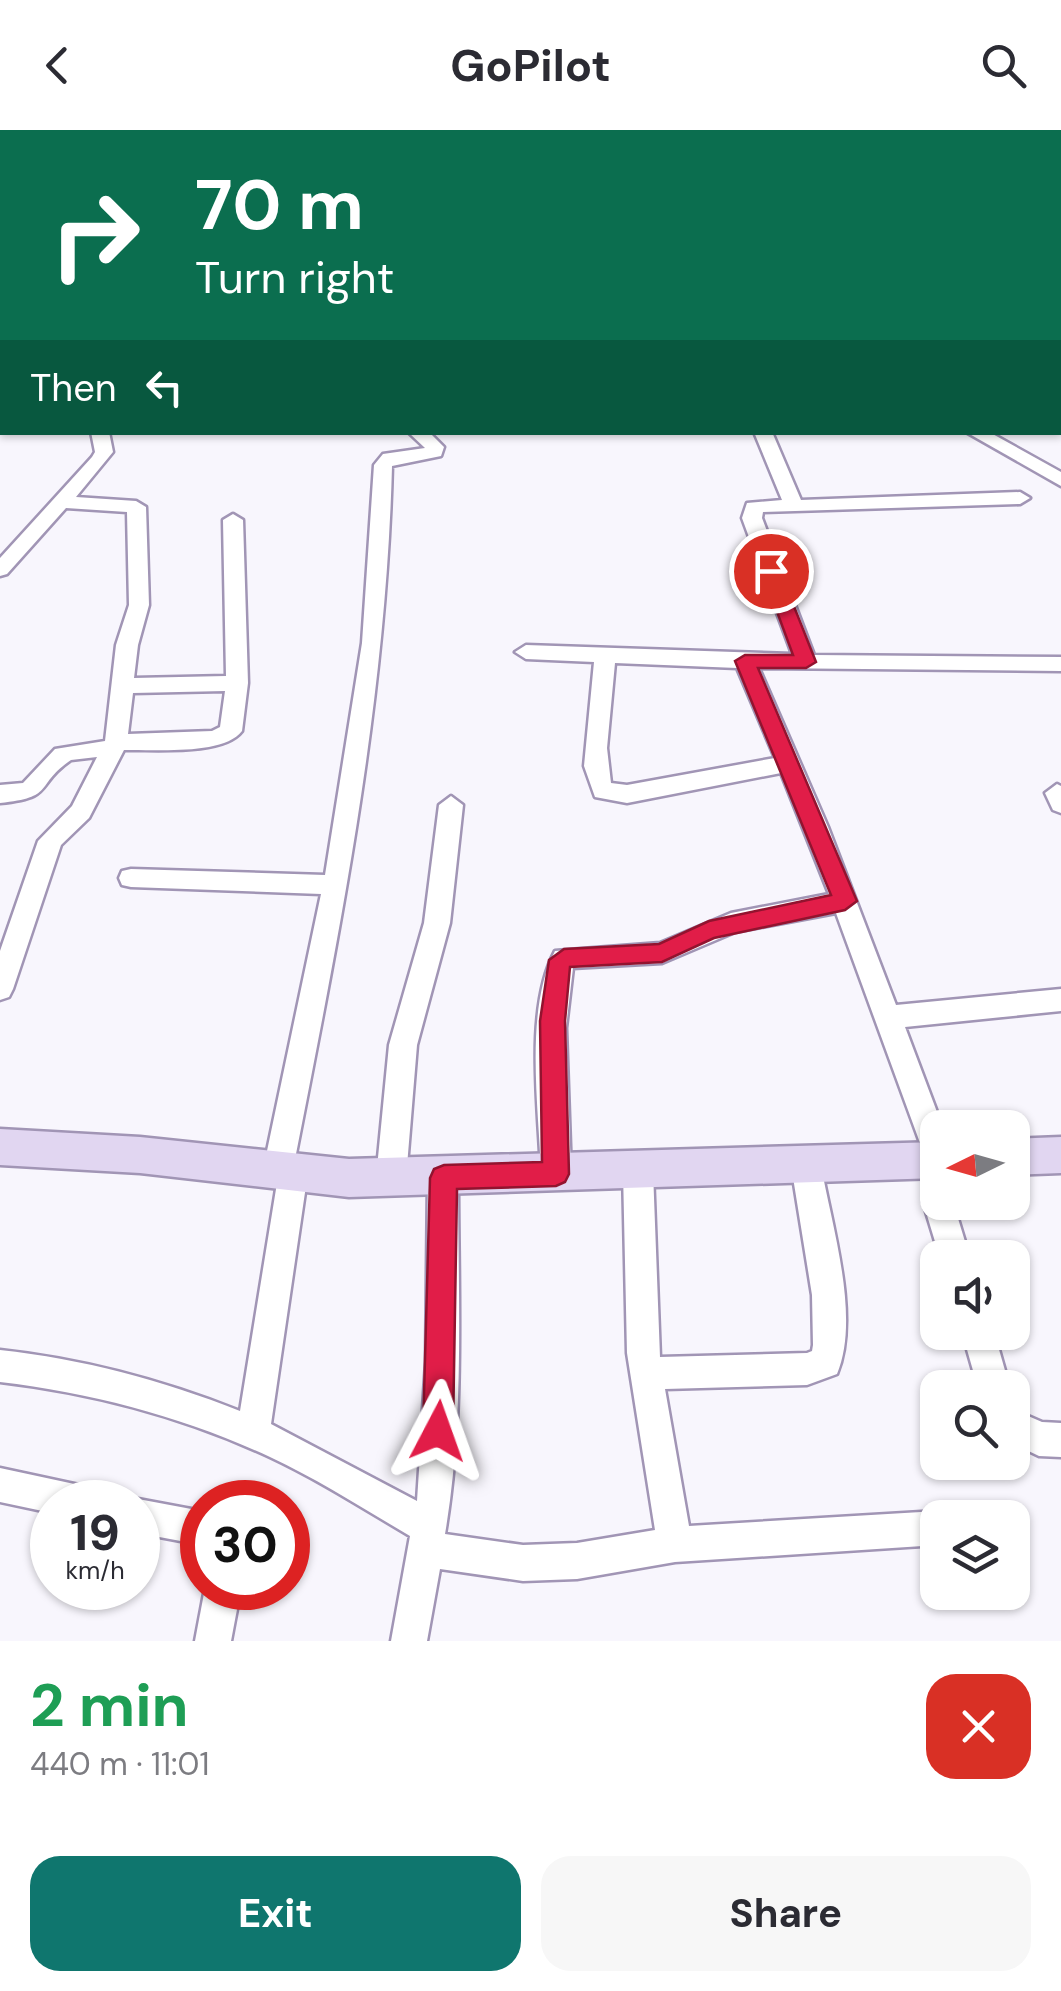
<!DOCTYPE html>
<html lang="en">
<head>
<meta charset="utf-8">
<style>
  body { margin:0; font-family:"DM Sans",sans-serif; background:#f7f7f7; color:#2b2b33; height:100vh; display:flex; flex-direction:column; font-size:38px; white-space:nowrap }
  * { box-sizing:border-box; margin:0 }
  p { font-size:32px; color:#7c7c81 }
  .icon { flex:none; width:55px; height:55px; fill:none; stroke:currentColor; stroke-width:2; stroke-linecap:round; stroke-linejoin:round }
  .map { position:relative; height:1511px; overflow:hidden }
  .drawer { display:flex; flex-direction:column; background:#fff; flex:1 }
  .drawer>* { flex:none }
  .banner { position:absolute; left:0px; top:0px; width:1062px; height:305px; box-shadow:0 2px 8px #0004; background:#0b6e4f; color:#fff; overflow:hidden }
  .needle { width:65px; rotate:265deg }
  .fabs { position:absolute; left:920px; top:980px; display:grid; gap:20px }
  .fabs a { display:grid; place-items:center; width:110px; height:110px; border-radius:20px; background:#fff; box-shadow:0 2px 8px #0004; font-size:50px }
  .speed { position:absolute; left:30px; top:1350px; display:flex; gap:20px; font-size:50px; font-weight:700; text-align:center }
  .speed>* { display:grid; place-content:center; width:130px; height:130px; border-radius:50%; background:#fff; box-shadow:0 2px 8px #0004; line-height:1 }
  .speed small { font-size:25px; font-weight:400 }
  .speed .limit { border:15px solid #d22; background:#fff; color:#111 }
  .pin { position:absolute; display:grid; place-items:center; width:85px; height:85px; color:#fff; margin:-42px; border:5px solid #fff; border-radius:50%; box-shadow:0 2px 10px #0007 }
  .me { position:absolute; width:110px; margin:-55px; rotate:4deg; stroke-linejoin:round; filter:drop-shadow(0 0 8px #0008) }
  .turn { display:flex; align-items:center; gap:35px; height:210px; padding:0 30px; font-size:45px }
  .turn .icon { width:130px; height:130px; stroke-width:2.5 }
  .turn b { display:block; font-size:70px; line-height:85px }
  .then { display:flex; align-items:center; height:95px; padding:0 30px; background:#0003; gap:20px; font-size:38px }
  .round { display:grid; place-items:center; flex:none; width:105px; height:105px; border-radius:30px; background:#f7f7f7 }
  .summary { display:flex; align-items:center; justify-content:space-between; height:170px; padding:0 30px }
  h1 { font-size:60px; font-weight:700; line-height:75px; color:#1e9e55 }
  .primary-button { display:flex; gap:20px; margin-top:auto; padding:20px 30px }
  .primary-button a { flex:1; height:115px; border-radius:30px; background:#0f766e; color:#fff; font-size:40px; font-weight:700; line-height:115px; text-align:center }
  .primary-button a+a { background:#f7f7f7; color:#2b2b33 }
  header { display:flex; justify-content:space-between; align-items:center; height:130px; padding:0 30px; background:#fff; font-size:45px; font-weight:700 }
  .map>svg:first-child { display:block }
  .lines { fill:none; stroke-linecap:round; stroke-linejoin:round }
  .stream { stroke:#8c78ad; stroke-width:4 }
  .street-casing { stroke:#a195b5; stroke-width:5 }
  .secondary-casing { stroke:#a195b5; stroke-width:5 }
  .primary-casing { stroke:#d5d4d7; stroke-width:5 }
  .street { fill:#fff; fill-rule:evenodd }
  .secondary { fill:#e1d6f1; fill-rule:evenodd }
  .primary { fill:#c3aee2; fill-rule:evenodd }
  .route { fill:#e11d48; stroke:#92132f; stroke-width:2.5 }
</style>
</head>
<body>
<header><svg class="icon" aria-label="back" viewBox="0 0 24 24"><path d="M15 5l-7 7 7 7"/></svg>GoPilot<svg class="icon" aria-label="search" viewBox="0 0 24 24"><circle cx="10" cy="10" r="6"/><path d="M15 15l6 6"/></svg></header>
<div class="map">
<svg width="1061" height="1511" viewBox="0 0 1061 1511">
  <rect width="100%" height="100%" fill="#f8f6fd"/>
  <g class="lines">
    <polyline class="stream" points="550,0 554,2"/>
    <defs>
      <g id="street">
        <polygon points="511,0 526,0 528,2 513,2"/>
        <polygon points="576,0 592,0 594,2 578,2"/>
        <polygon points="712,0 726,0 727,2 714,2"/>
        <rect x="0" y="37" width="2" height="9"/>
        <rect x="1060" y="80" width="1" height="8"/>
        <rect x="1060" y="134" width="1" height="10"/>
        <rect x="1060" y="190" width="1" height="10"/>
        <polygon points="2,195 2,206 0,207 0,196"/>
        <rect x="1060" y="275" width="1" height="11"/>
        <path d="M91,302H109L113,322L76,367L136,371L146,377L149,475L138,515L134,548L226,546L223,390L233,384L243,390L248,553L242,601C223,626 154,619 124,620L89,688L61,715L13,859L9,867L0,870V821L38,711L72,676L97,627L71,630C33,656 57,667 0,673V655L23,653L55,619L105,611L116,515L129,475L127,382L66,378L7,444L0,446V428L92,327L95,322ZM225,561L220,597L212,601L128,604L133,563Z"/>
        <path d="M408,302H429L444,317L441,326L392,336C386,572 340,799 295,1029L303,1033L308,1042L271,1294L417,1371L426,1232L428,1048L433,1039L443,1035L453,1039L458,1048C458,1166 465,1288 445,1404L523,1415L577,1413L655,1400L627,1223L623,1041L628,1032L638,1028L648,1032L653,1041L660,1227L807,1223L812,1221L813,1215L812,1165L791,1035L796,1026L806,1022L816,1026L821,1035C831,1094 861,1187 837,1244L807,1255L665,1259L689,1396L938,1381L951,1388H938V1415L675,1432L577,1449L523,1451L440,1439L427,1511H391L410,1406C364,1379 319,1350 270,1327C186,1288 94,1263 0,1252V1220C83,1229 162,1250 240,1281L277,1053L268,1049L263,1040L321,764L131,757L122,755L119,748L122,741L131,739L325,745L362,513L374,335L383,324L425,318Z"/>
        <path d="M754,302H772L801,370L1020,362L1030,368L1020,374L763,382L762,388L814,525L1061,527V541L759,538L828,697L896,875L1061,859V881L905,897L943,998H938V1034L928,1030L923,1021L836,783L735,802L662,833L573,838L566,898L571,1044L566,1053L556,1057L546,1053L541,1044C539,978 524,880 555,821L660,813L731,783L829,764L781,643L627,673L595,667L584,636L594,532L526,529L515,522L526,515L792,524L742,388L747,373L782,370ZM615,533L737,538L775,628L627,655L611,653L607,618Z"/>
        <polygon points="966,302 989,302 1061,342 1061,356"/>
        <polygon points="1057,654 1061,656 1061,683 1053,680 1045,663"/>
        <polygon points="451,666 463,675 450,793 417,915 406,1048 401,1057 391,1061 381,1057 376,1048 389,915 424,793 439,675"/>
        <polygon points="938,1059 938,1072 953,1072 970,1128 940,1128 923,1072 927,1062"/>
        <polygon points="962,1202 994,1202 1010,1258 978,1258"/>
        <polygon points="1012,1279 1042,1292 1061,1293 1061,1327 1039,1326 1012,1313"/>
        <polygon points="0,1338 79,1355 91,1360 96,1372 52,1372 52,1383 0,1372"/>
        <polygon points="138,1369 202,1381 202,1415 138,1403 138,1372 129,1372"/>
        <polygon points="205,1458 241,1458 231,1511 195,1511"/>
      </g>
      <g id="secondary">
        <polygon points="0,999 140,1007 349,1029 938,1012 938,1048 349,1067 140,1043 0,1035"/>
        <polygon points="1061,1007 1061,1043 1012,1045 1012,1009"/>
      </g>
      <polygon id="primary" points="2,275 2,293 0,294 0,276"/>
    </defs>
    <use href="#street" class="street-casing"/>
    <use href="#secondary" class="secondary-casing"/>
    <use href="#primary" class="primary-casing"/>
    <use href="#street" class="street"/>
    <use href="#secondary" class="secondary"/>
    <use href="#primary" class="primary"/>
  </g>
  <polygon class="route" points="771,435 780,441 816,532 806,538 758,538 857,771 845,780 714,808 662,832 570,837 565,891 569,1044 565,1052 556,1056 457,1059 453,1301 449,1312 438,1316 428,1312 423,1301 430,1048 434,1039 444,1035 542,1032 540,891 549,830 564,819 659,814 709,791 831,765 735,531 745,525 793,525 762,441"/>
</svg>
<div class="fabs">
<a><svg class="needle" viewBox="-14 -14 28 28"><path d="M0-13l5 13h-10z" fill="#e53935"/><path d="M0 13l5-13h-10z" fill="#7c7c81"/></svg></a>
<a><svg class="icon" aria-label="sound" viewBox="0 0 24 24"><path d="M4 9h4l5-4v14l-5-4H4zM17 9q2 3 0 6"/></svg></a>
<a><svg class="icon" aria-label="search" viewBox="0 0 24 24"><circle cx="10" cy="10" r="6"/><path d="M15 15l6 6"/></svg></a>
<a><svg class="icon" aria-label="layers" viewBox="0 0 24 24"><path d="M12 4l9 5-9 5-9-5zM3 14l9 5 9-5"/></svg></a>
</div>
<div class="speed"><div>19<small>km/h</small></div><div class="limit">30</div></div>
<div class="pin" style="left:771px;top:441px;background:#d93025"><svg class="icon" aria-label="arrive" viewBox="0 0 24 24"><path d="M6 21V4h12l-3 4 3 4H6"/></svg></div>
<svg class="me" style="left:438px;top:1301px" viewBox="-20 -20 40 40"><path d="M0-17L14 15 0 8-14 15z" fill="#e11d48" stroke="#fff" stroke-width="4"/></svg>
<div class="banner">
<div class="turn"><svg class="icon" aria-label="right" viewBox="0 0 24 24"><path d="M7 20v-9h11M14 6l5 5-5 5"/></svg><div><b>70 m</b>Turn right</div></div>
<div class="then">Then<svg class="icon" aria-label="left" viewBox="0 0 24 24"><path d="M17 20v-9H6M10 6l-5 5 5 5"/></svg></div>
</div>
</div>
<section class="drawer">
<div class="summary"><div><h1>2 min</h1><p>440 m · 11:01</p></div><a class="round" style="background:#d93025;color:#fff"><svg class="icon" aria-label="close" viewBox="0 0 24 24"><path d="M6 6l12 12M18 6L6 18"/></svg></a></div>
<div class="primary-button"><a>Exit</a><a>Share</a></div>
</section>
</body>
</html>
